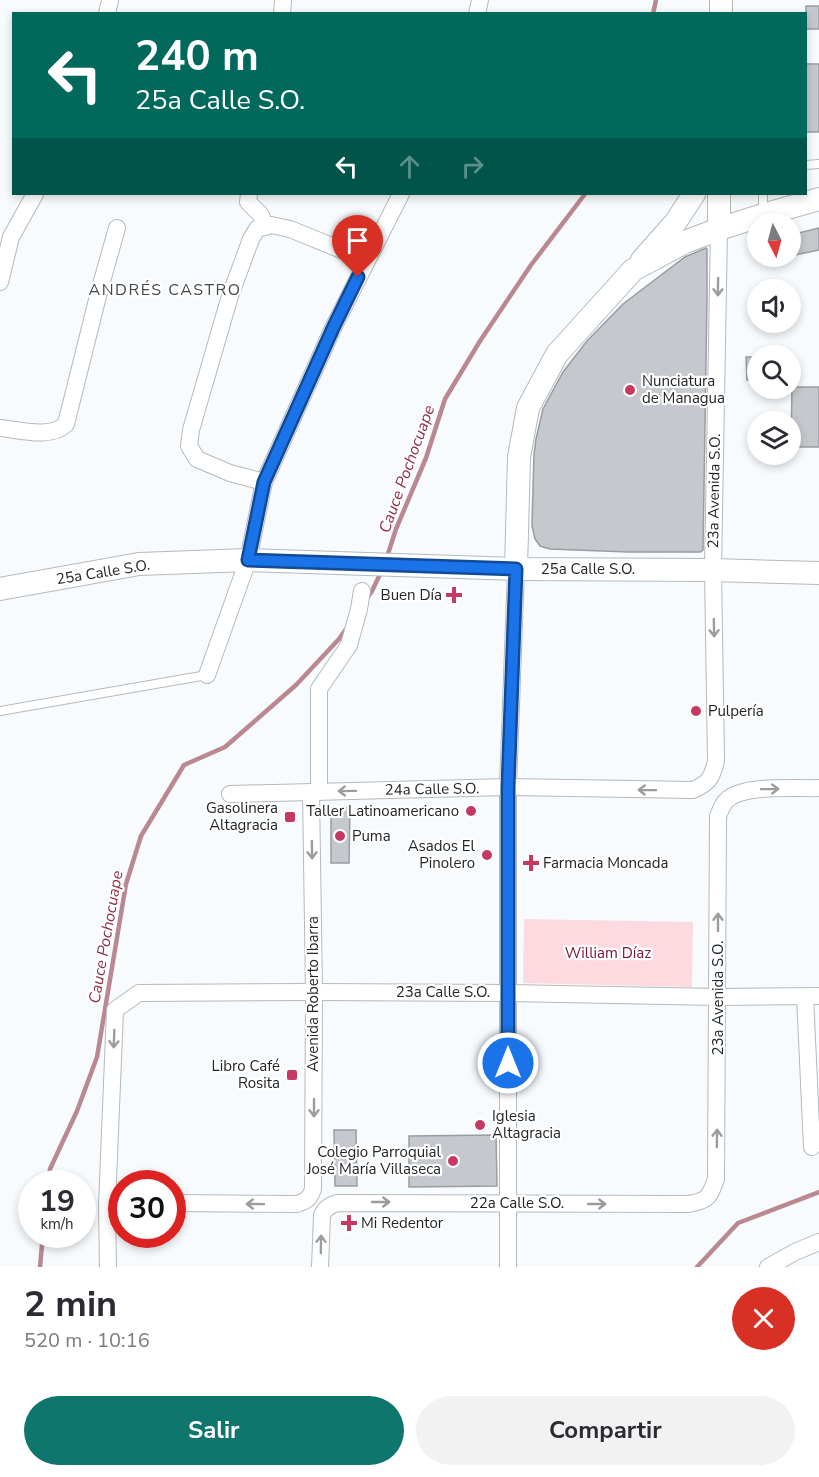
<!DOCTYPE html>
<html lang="es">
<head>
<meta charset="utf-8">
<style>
  body { margin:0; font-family:"Nunito Sans",sans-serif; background:#f2f2f3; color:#2b2b33; height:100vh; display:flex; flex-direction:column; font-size:22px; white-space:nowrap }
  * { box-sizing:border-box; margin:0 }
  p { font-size:20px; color:#7c7c81 }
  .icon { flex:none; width:33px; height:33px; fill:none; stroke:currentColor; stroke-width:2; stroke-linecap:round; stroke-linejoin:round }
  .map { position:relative; height:1267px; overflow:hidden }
  .side { display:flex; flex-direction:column; background:#fff; flex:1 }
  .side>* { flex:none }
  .hud { position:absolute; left:12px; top:12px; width:795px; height:183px; border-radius:0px; box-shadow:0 3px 9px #0003; background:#00695c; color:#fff; overflow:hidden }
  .needle { width:39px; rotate:174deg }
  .tools { position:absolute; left:747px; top:213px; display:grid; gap:12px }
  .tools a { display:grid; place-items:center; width:54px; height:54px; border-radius:50%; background:#fff; box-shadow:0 3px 9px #0003; font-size:30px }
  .speed { position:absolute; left:18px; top:1170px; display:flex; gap:12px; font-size:30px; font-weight:700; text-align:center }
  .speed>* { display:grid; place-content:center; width:78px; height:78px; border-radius:50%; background:#fff; box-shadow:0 3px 9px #0003; line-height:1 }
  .speed small { font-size:15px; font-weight:400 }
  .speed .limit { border:9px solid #d22; background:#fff; color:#111 }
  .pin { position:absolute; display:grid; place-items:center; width:51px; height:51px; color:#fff; margin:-62px -26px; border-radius:50% 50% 50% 0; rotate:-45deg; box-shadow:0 0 6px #0007 }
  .pin .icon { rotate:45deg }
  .me { position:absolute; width:66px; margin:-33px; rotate:0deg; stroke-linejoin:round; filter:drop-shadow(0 0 4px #0008) }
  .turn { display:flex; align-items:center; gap:21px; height:126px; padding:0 24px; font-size:27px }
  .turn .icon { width:78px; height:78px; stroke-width:2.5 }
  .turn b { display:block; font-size:42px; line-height:51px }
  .lanes { display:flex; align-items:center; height:57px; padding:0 24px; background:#0003; justify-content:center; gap:30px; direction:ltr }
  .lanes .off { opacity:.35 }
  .round { display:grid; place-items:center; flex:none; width:63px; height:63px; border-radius:32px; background:#f2f2f3 }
  .headline { display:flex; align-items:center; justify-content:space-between; height:102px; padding:0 24px }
  h1 { font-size:36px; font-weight:700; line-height:45px }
  .primary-button { display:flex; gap:12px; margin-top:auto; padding:12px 24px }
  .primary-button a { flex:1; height:69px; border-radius:36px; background:#0f766e; color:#fff; font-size:24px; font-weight:700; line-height:69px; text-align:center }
  .primary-button a+a { background:#f2f2f3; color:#2b2b33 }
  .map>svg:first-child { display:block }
  .green { fill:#fddadf }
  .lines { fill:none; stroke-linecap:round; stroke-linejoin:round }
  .stream { stroke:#ba8891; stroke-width:4.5 }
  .building { fill:#c5c9cd; stroke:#999da1; stroke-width:1.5 }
  .lane-casing { stroke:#b4b9bd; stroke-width:10 }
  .street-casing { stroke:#b4b9bd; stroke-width:18 }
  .secondary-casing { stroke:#b4b9bd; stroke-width:24 }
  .lane { stroke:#fff; stroke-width:8 }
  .street { stroke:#fff; stroke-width:16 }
  .secondary { stroke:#fff; stroke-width:22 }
  .oneway { stroke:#9c9c9d }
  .route-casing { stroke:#114b97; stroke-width:15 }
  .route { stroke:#1a73e8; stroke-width:10 }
  .poi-dot { fill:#c73961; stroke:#fff; stroke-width:2 }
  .labels { text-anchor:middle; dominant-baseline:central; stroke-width:4.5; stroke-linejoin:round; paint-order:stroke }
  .poi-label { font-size:15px; fill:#222426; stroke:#fff; text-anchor:start }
  .street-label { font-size:15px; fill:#222426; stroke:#fff }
  .park-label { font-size:15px; fill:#781334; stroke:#fff }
  .neighbourhood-label { font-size:16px; letter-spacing:1.5px; fill:#44484b; stroke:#fff }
  .water-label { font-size:16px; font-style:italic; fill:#912d48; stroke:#fff }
</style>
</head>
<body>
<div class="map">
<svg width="819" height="1267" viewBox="0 0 819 1267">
  <rect width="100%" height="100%" fill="#f7fbfe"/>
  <polygon class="green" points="524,919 693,922 692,987 523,983"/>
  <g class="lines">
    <g class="stream">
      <polyline points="653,14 656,0"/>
      <polyline points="387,557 396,529 426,458 445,399 480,341 531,265 585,194"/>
      <polyline points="366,600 372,591 382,570"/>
      <polyline points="49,1184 50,1169 77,1111 97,1057 126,884 141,836 184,765 225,747 296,685 339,639 346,629"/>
      <polyline points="40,1267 43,1234"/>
      <polyline points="697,1267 738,1223 819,1192"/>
    </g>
  </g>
  <g class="building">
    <rect x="806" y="6" width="13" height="23"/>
    <rect x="806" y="64" width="13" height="68"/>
    <polygon points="819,228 819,250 790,256 790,235"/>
    <polygon points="706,248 707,249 707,297 703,550 700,552 628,552 550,549 540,546 535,539 532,526 534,454 536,439 543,409 563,372 587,341 623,304 685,257"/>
    <polygon points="746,357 758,357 758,380 747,380"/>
    <polygon points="792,387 819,387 819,447 791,447"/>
    <polygon points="331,808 350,808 349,863 331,863"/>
    <polygon points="334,1130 356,1130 357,1186 335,1186"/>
    <polygon points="496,1135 497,1186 409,1187 409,1136"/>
  </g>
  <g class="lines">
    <defs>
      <g id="lane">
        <polyline points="806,165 819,164"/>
        <polyline points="763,214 763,194"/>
        <polyline points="0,711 207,675"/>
      </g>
      <g id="street">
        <polyline points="107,14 110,0"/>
        <polyline points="282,14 283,0"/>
        <polyline points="477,14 480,0"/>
        <polyline points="249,194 248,202 261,215 265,227"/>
        <polyline points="0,282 11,237 35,194"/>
        <path d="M0,428C20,430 51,439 66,424L100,288L117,228"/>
        <polyline points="264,482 230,473 197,459 189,446 191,430 230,296 251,239 257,229 271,225 290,229 366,260"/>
        <polyline points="207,675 248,560 264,482 334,326 401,194"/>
        <polyline points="319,792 319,689 349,645 359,609 362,591"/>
        <path d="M230,794L508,787L693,790C709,783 712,778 716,761L713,570L719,229"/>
        <polyline points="805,996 812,1147"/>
        <path d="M172,1203L297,1204C307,1201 310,1198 313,1189L314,992L311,792"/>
        <polyline points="108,1267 107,1206 115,1010 139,993 314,992 508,993 718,997 819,996"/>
        <path d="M320,1267L322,1215C325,1208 330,1205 337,1203L688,1204C708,1201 709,1198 716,1179L718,816C721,810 722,804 727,800C743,784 796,789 819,788"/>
        <polyline points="508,1267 508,787 516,569"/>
        <polyline points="768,1267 795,1252 819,1242"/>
      </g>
      <g id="secondary">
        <polyline points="721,14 721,0"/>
        <polyline points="719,229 719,194"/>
        <polyline points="642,260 675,223 694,194"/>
        <polyline points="516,569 519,457 528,408 557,354 633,270 685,242 719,229 763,215 819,199"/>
        <polyline points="0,589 139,564 248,560 516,569 713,570 819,573"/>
      </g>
    </defs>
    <use href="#lane" class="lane-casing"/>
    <use href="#street" class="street-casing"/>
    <use href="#secondary" class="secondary-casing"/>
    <use href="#lane" class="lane"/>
    <use href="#street" class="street"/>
    <use href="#secondary" class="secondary"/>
  </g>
  <defs><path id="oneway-shaft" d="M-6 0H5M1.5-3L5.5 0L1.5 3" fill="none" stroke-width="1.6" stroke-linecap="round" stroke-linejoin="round" transform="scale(1.5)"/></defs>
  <g class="oneway">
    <use href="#oneway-shaft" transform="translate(718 287) rotate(91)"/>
    <use href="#oneway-shaft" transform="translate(714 628) rotate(89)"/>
    <use href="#oneway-shaft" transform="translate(770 789) rotate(-1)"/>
    <use href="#oneway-shaft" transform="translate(647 790) rotate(-179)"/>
    <use href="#oneway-shaft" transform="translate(347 791) rotate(179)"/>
    <use href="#oneway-shaft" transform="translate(312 850) rotate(89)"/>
    <use href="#oneway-shaft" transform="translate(718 922) rotate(-90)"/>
    <use href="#oneway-shaft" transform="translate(114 1039) rotate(92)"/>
    <use href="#oneway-shaft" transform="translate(314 1108) rotate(90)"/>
    <use href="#oneway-shaft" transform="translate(717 1138) rotate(-89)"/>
    <use href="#oneway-shaft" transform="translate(381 1202)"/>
    <use href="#oneway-shaft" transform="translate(255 1204) rotate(-179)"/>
    <use href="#oneway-shaft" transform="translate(597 1204)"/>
    <use href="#oneway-shaft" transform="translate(321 1244) rotate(-89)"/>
  </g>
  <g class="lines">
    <defs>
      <polyline id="route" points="358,277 334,326 264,482 248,560 516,569 508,787 508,1063"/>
    </defs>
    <use href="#route" class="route-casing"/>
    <use href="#route" class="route"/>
  </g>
  <g class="poi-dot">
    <circle cx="630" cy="390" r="6"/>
    <path d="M451 586h6v6h6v6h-6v6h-6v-6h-6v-6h6z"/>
    <circle cx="696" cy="711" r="6"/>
    <circle cx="471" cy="811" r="6"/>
    <rect x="284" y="811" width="12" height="12" rx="3"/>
    <circle cx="340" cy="836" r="6"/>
    <circle cx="487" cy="855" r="6"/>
    <path d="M528 854h6v6h6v6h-6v6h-6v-6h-6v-6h6z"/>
    <rect x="286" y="1069" width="12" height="12" rx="3"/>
    <circle cx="480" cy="1125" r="6"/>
    <circle cx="453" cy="1161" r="6"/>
    <path d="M346 1214h6v6h6v6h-6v6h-6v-6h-6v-6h6z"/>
  </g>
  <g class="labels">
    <g class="poi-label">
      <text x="642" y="381">Nunciatura<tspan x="642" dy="17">de Managua</tspan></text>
      <text x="442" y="595" text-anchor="end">Buen Día</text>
      <text x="708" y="711">Pulpería</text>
      <text x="278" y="808" text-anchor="end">Gasolinera<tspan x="278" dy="17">Altagracia</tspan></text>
      <text x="459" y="811" text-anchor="end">Taller Latinoamericano</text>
      <text x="352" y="836">Puma</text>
      <text x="475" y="846" text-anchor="end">Asados El<tspan x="475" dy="17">Pinolero</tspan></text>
      <text x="543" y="863">Farmacia Moncada</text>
      <text x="280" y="1066" text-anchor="end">Libro Café<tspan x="280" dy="17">Rosita</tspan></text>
      <text x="492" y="1116">Iglesia<tspan x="492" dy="17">Altagracia</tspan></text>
      <text x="441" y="1152" text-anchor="end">Colegio Parroquial<tspan x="441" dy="17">José María Villaseca</tspan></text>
      <text x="361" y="1223">Mi Redentor</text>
    </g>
    <g class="street-label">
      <text transform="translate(714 491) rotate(-89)">23a Avenida S.O.</text>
      <text x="588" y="569">25a Calle S.O.</text>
      <text transform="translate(103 572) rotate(-9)">25a Calle S.O.</text>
      <text transform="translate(432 789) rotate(-1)">24a Calle S.O.</text>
      <text x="443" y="992">23a Calle S.O.</text>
      <text transform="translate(313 994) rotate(-90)">Avenida Roberto Ibarra</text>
      <text transform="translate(718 998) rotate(-90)">23a Avenida S.O.</text>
      <text x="517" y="1203">22a Calle S.O.</text>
    </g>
    <g class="park-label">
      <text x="608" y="953">William Díaz</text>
    </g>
    <g class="neighbourhood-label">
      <text x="165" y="290">ANDRÉS CASTRO</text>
    </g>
    <g class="water-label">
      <text transform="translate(407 469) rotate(-70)">Cauce Pochocuape</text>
      <text transform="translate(106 937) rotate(-80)">Cauce Pochocuape</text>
    </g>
  </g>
</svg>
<div class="tools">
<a><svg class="needle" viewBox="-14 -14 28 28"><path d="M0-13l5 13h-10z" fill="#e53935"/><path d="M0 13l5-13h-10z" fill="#7c7c81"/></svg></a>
<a><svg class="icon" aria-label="sound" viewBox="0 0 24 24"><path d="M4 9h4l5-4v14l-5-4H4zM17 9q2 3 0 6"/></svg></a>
<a><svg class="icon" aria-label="search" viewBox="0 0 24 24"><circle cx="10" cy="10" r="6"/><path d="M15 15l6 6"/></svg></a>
<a><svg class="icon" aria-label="layers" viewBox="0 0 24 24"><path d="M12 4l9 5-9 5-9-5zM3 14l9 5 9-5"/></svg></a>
</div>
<div class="speed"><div>19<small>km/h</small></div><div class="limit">30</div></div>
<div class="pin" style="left:358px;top:277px;background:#d93025"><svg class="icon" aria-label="arrive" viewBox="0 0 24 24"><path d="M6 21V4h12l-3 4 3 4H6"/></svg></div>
<svg class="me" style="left:508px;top:1063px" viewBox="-20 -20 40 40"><circle r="17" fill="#1a73e8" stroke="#fff" stroke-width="3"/><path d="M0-11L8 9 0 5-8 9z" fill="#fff"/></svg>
<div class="hud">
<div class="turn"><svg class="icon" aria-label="left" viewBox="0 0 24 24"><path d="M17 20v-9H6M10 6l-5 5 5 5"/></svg><div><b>240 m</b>25a Calle S.O.</div></div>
<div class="lanes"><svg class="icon" aria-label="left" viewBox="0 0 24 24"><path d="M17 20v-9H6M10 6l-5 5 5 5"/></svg><svg class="icon off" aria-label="ahead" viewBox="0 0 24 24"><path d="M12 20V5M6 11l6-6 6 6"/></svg><svg class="icon off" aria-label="right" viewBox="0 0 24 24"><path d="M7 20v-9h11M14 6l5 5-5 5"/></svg></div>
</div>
</div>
<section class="side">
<div class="headline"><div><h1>2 min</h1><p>520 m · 10:16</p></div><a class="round" style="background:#d93025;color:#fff"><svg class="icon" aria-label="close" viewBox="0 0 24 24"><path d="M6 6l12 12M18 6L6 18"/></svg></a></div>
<div class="primary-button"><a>Salir</a><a>Compartir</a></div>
</section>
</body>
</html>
